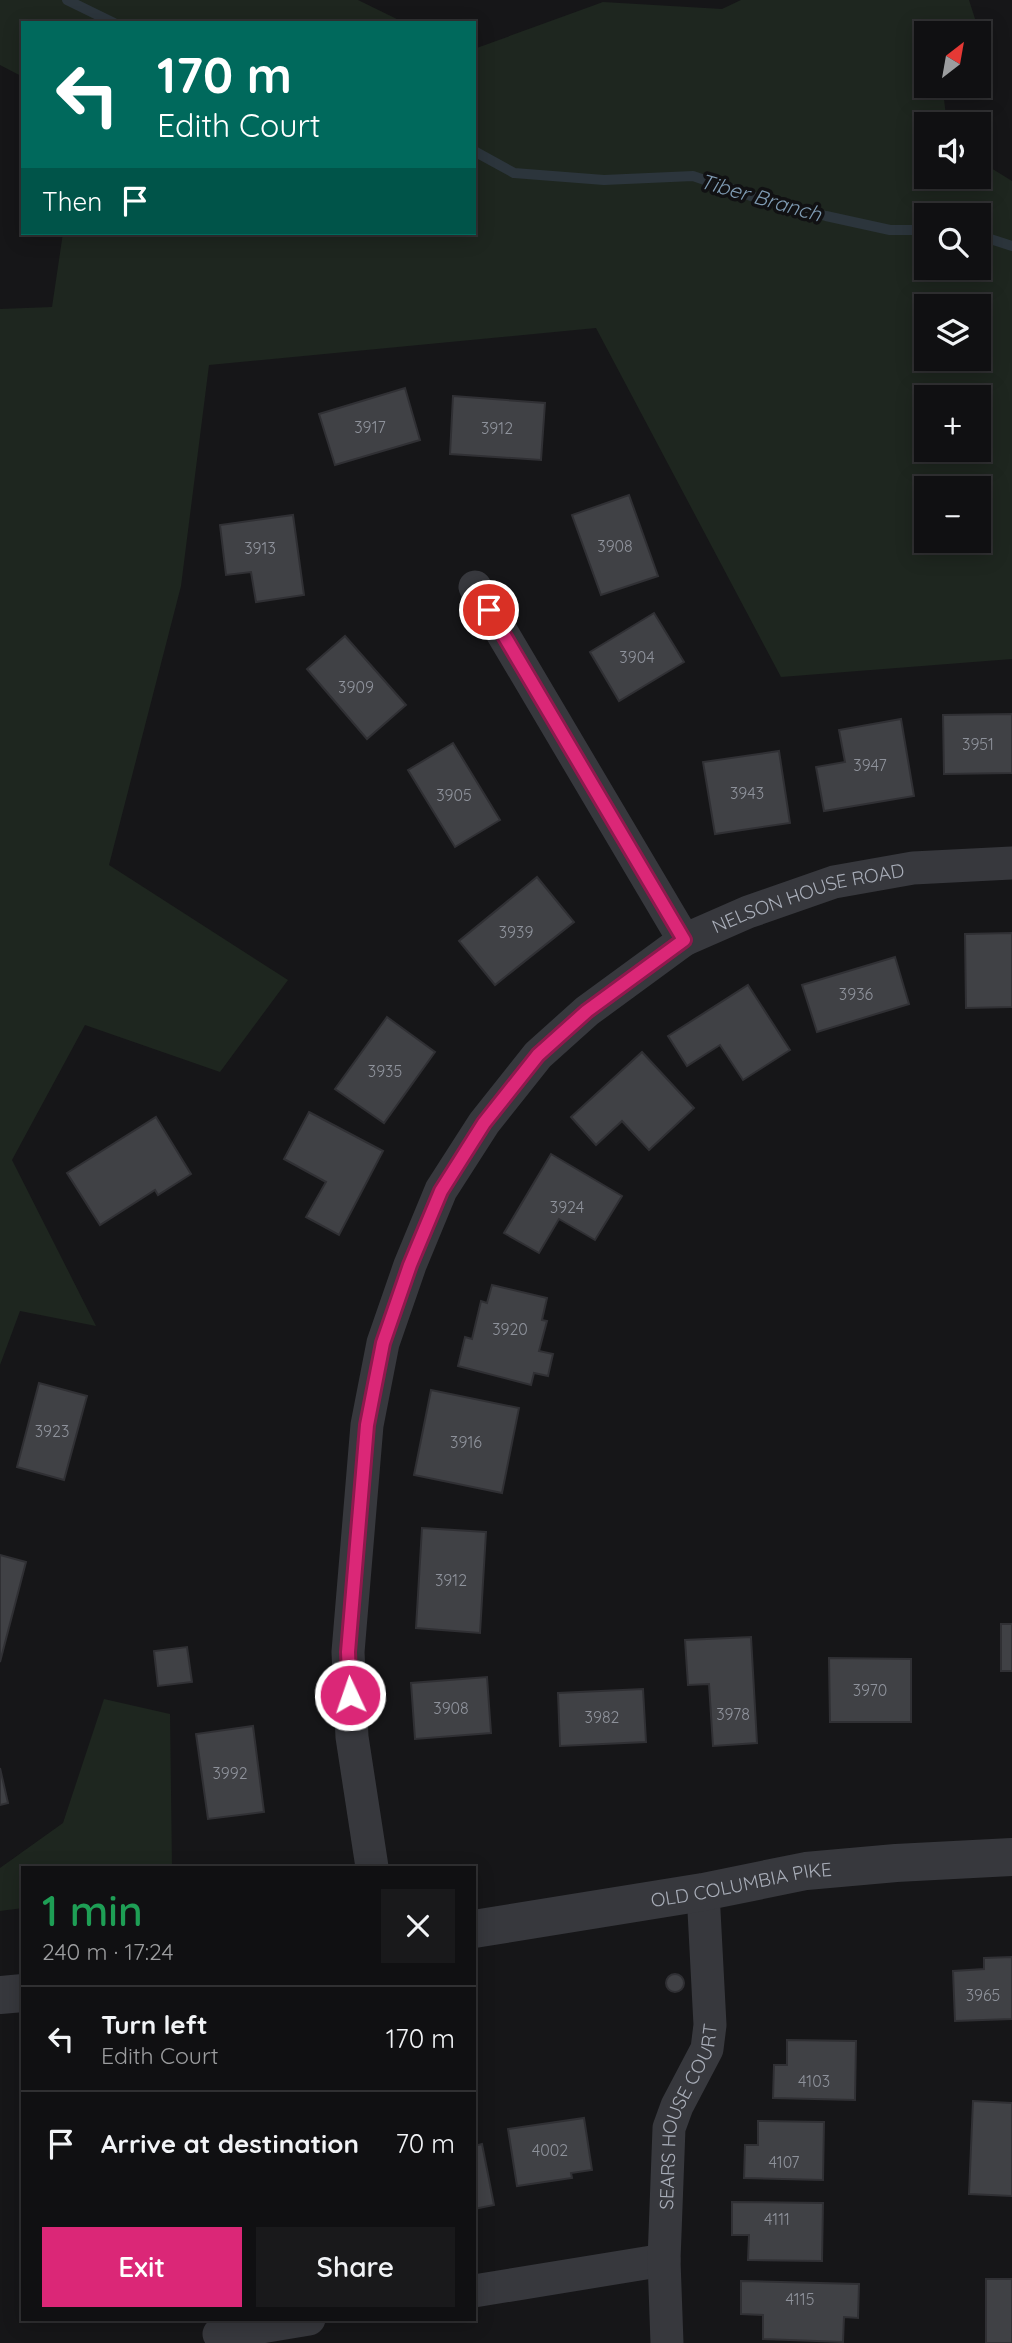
<!DOCTYPE html>
<html lang="en">
<head>
<meta charset="utf-8">
<style>
  body { margin:0; font-family:Quicksand,sans-serif; background:#19191b; color:#f1f3f6; height:100vh; display:flex; flex-direction:column; font-size:26px; white-space:nowrap }
  * { box-sizing:border-box; margin:0 }
  p { font-size:23px; color:#9c9d9f }
  .icon { flex:none; width:38px; height:38px; fill:none; stroke:currentColor; stroke-width:2; stroke-linecap:round; stroke-linejoin:round }
  .map { position:relative; flex:1; overflow:hidden }
  .drawer { position:absolute; left:21px; top:1866px; width:455px; height:455px; display:flex; flex-direction:column; background:#101012; border-radius:0px; box-shadow:0 4px 18px #0003,0 0 0 2px #303032 }
  .drawer>* { flex:none }
  .banner { position:absolute; left:21px; top:21px; width:455px; height:214px; border-radius:0px; box-shadow:0 4px 18px #0003,0 0 0 2px #303032; background:#00695c; color:#fff; overflow:hidden }
  .needle { width:46px; rotate:31deg }
  .controls { position:absolute; left:914px; top:21px; display:grid; gap:14px }
  .controls a { display:grid; place-items:center; width:77px; height:77px; border-radius:0px; background:#101012; box-shadow:0 4px 18px #0003,0 0 0 2px #303032; font-size:35px }
  .pin { position:absolute; display:grid; place-items:center; width:60px; height:60px; color:#fff; margin:-30px; border:4px solid #fff; border-radius:50%; box-shadow:0 2px 7px #0007 }
  .me { position:absolute; width:77px; margin:-38px; rotate:357deg; stroke-linejoin:round; filter:drop-shadow(0 0 5px #0008) }
  .turn { display:flex; align-items:center; gap:24px; height:147px; padding:0 21px; font-size:32px }
  .turn .icon { width:91px; height:91px; stroke-width:2.5 }
  .turn b { display:block; font-size:49px; line-height:60px }
  .then { display:flex; align-items:center; height:66px; padding:0 21px; background:#0003; gap:14px; font-size:26px }
  .round { display:grid; place-items:center; flex:none; width:74px; height:74px; border-radius:0px; background:#19191b }
  .headline { display:flex; align-items:center; justify-content:space-between; height:119px; padding:0 21px }
  h1 { font-size:42px; font-weight:600; line-height:52px; color:#1e9e55 }
  .cta { display:flex; gap:14px; margin-top:auto; padding:14px 21px }
  .cta a { flex:1; height:80px; border-radius:0px; background:#db2777; color:#fff; font-size:28px; font-weight:600; line-height:80px; text-align:center }
  .cta a+a { background:#19191b; color:#f1f3f6 }
  ul { padding:0; list-style:none }
  li { display:flex; align-items:center; gap:21px; height:105px; padding:0 21px; border-top:2px solid #303032 }
  li div { flex:1 }
  li b { display:block; font-size:26px }
  li em { font-style:normal }
  .map>svg:first-child { display:block }
  .green { fill:#1e261f; fill-rule:evenodd }
  .lines { fill:none; stroke-linecap:round; stroke-linejoin:round }
  .stream { stroke:#2c353c; stroke-width:10 }
  .building { fill:#404145; stroke:#303034; stroke-width:2 }
  .minor { stroke:#37383d; stroke-width:33 }
  .tertiary { stroke:#37383d; stroke-width:38 }
  .route-casing { stroke:#8e194d; stroke-width:18 }
  .route { stroke:#db2777; stroke-width:12 }
  .labels { text-anchor:middle; dominant-baseline:central; stroke-width:7; stroke-linejoin:round; paint-order:stroke }
  .number-label { font-size:16px; fill:#8e929b }
  .street-label { font-size:19px; fill:#a8adb8; stroke:#111113 }
  .water-label { font-size:21px; font-style:italic; fill:#7f9bb3; stroke:#111113 }
</style>
</head>
<body>
<div class="map">
<svg width="1012" height="2343" viewBox="0 0 1012 2343">
  <rect width="100%" height="100%" fill="#161618"/>
  <g class="green">
    <polygon points="0,0 358,0 405,23 23,23 23,77 0,65"/>
    <path d="M741,0H969L977,25L973,33H926V86H946L943,91L947,124H926V177H978V160L1012,181V659L781,677L596,328L209,365L181,586L109,865L288,980L220,1072L85,1025L12,1160L96,1326L20,1311L0,1365V309L52,307L63,233H474V49L603,2L722,9ZM926,215H978V268H926ZM926,306H978V359H926ZM926,397H978V450H926ZM926,488H978V541H926Z"/>
    <polygon points="104,1699 170,1714 172,1867 23,1867 23,1908 0,1911 0,1868 63,1823"/>
  </g>
  <g class="lines">
    <g class="stream">
      <polyline points="67,0 114,23"/>
      <polyline points="474,151 514,173 604,180 693,176 757,198 826,216 890,230 926,230"/>
      <polyline points="978,235 1012,246"/>
    </g>
  </g>
  <g class="building">
    <polygon points="405,388 420,440 335,465 319,414"/>
    <polygon points="453,396 545,403 541,460 450,454"/>
    <polygon points="629,495 658,576 601,595 572,515"/>
    <polygon points="293,515 304,595 256,602 251,572 226,575 220,525"/>
    <polygon points="654,613 684,662 619,701 590,652"/>
    <polygon points="345,636 406,705 367,739 307,669"/>
    <polygon points="1012,714 1012,773 944,774 943,715"/>
    <polygon points="901,719 914,796 824,811 816,767 845,762 839,730"/>
    <polygon points="453,743 500,820 455,847 408,770"/>
    <polygon points="779,751 790,823 715,834 703,762"/>
    <polygon points="537,877 574,922 495,985 459,941"/>
    <polygon points="1012,933 1012,1007 966,1008 965,934"/>
    <polygon points="895,957 909,1004 817,1032 802,985"/>
    <polygon points="748,985 790,1050 743,1080 720,1045 687,1066 668,1036"/>
    <polygon points="387,1017 435,1052 384,1123 335,1089"/>
    <polygon points="642,1052 694,1108 649,1150 622,1121 596,1145 571,1117"/>
    <polygon points="309,1112 383,1151 339,1235 306,1217 326,1182 284,1159"/>
    <polygon points="156,1117 191,1174 158,1195 155,1190 100,1225 67,1173"/>
    <polygon points="551,1154 622,1196 595,1240 559,1219 539,1253 504,1233"/>
    <polygon points="492,1285 547,1298 542,1320 547,1321 539,1351 553,1354 548,1376 534,1373 531,1385 458,1366 465,1337 472,1339 481,1301 487,1303"/>
    <polygon points="39,1383 87,1396 64,1480 17,1467"/>
    <polygon points="431,1390 519,1408 502,1493 414,1475"/>
    <polygon points="422,1528 486,1532 480,1633 416,1628"/>
    <polygon points="0,1555 26,1562 0,1662"/>
    <rect x="1001" y="1624" width="11" height="47"/>
    <polygon points="751,1637 757,1743 713,1746 709,1684 688,1685 685,1640"/>
    <polygon points="187,1647 192,1682 158,1686 154,1651"/>
    <polygon points="829,1658 911,1659 911,1722 830,1722"/>
    <polygon points="487,1677 491,1733 415,1739 411,1683"/>
    <polygon points="643,1689 646,1742 560,1746 558,1693"/>
    <polygon points="253,1726 264,1812 208,1819 196,1734"/>
    <polygon points="0,1768 8,1803 0,1805"/>
    <polygon points="1012,1957 1012,2019 955,2021 953,1971 984,1969 984,1958"/>
    <circle cx="675" cy="1983" r="9"/>
    <polygon points="787,2040 856,2041 855,2100 773,2098 774,2065 787,2065"/>
    <polygon points="973,2101 1012,2103 1012,2196 969,2194"/>
    <polygon points="584,2118 592,2170 571,2173 572,2178 517,2186 508,2129"/>
    <polygon points="758,2121 824,2122 823,2180 744,2178 745,2145 758,2145"/>
    <polygon points="482,2144 494,2205 474,2209 474,2146"/>
    <polygon points="732,2202 823,2203 822,2261 748,2260 749,2235 732,2235"/>
    <rect x="986" y="2279" width="26" height="64"/>
    <polygon points="741,2281 859,2284 858,2318 844,2317 843,2342 763,2339 763,2315 741,2314"/>
  </g>
  <g class="lines">
    <g class="minor">
      <polyline points="475,587 684,940"/>
      <path id="s1" d="M372,1867L352,1737L348,1652L367,1425L383,1343L410,1265L441,1190L484,1123L538,1055L587,1011L684,940L748,912L834,882L913,868L1012,863"/>
      <polyline points="474,2291 664,2260"/>
      <polyline points="219,2334 309,2319"/>
      <path id="s2" d="M667,2343L664,2260L669,2128L677,2106L707,2049L710,2025L703,1892"/>
    </g>
    <g class="tertiary">
      <path id="s3" d="M474,1929L703,1892L806,1871L896,1863L1012,1857"/>
      <polyline points="0,1995 23,1993"/>
    </g>
  </g>
  <g class="lines">
    <defs>
      <polyline id="route" points="350,1695 348,1652 367,1425 383,1343 410,1265 441,1191 484,1123 538,1055 587,1011 684,940 489,610"/>
    </defs>
    <use href="#route" class="route-casing"/>
    <use href="#route" class="route"/>
  </g>
  <g class="labels">
    <g class="number-label">
      <text x="370" y="427">3917</text>
      <text x="497" y="428">3912</text>
      <text x="615" y="546">3908</text>
      <text x="260" y="548">3913</text>
      <text x="637" y="657">3904</text>
      <text x="356" y="687">3909</text>
      <text x="978" y="744">3951</text>
      <text x="870" y="765">3947</text>
      <text x="747" y="793">3943</text>
      <text x="454" y="795">3905</text>
      <text x="516" y="932">3939</text>
      <text x="856" y="994">3936</text>
      <text x="385" y="1071">3935</text>
      <text x="567" y="1207">3924</text>
      <text x="510" y="1329">3920</text>
      <text x="52" y="1431">3923</text>
      <text x="466" y="1442">3916</text>
      <text x="451" y="1580">3912</text>
      <text x="870" y="1690">3970</text>
      <text x="451" y="1708">3908</text>
      <text x="733" y="1714">3978</text>
      <text x="602" y="1717">3982</text>
      <text x="230" y="1773">3992</text>
      <text x="983" y="1995">3965</text>
      <text x="814" y="2081">4103</text>
      <text x="550" y="2150">4002</text>
      <text x="784" y="2162">4107</text>
      <text x="777" y="2219">4111</text>
      <text x="800" y="2299">4115</text>
    </g>
    <g class="street-label">
      <text stroke="none"><textPath href="#s1" startOffset="1176">NELSON HOUSE ROAD</textPath></text>
      <text stroke="none"><textPath href="#s3" startOffset="271">OLD COLUMBIA PIKE</textPath></text>
      <text stroke="none"><textPath href="#s2" startOffset="231">SEARS HOUSE COURT</textPath></text>
    </g>
    <g class="water-label">
      <text transform="translate(761 197) rotate(16)">Tiber Branch</text>
    </g>
  </g>
</svg>
<div class="controls">
<a><svg class="needle" viewBox="-14 -14 28 28"><path d="M0-13l5 13h-10z" fill="#e53935"/><path d="M0 13l5-13h-10z" fill="#9c9d9f"/></svg></a>
<a><svg class="icon" aria-label="sound" viewBox="0 0 24 24"><path d="M4 9h4l5-4v14l-5-4H4zM17 9q2 3 0 6"/></svg></a>
<a><svg class="icon" aria-label="search" viewBox="0 0 24 24"><circle cx="10" cy="10" r="6"/><path d="M15 15l6 6"/></svg></a>
<a><svg class="icon" aria-label="layers" viewBox="0 0 24 24"><path d="M12 4l9 5-9 5-9-5zM3 14l9 5 9-5"/></svg></a>
<a>+</a>
<a>−</a>
</div>
<div class="pin" style="left:489px;top:610px;background:#d93025"><svg class="icon" aria-label="arrive" viewBox="0 0 24 24"><path d="M6 21V4h12l-3 4 3 4H6"/></svg></div>
<svg class="me" style="left:350px;top:1695px" viewBox="-20 -20 40 40"><circle r="17" fill="#db2777" stroke="#fff" stroke-width="3"/><path d="M0-11L8 9 0 5-8 9z" fill="#fff"/></svg>
<div class="banner">
<div class="turn"><svg class="icon" aria-label="left" viewBox="0 0 24 24"><path d="M17 20v-9H6M10 6l-5 5 5 5"/></svg><div><b>170 m</b>Edith Court</div></div>
<div class="then">Then<svg class="icon" aria-label="arrive" viewBox="0 0 24 24"><path d="M6 21V4h12l-3 4 3 4H6"/></svg></div>
</div>
<section class="drawer">
<div class="headline"><div><h1>1 min</h1><p>240 m · 17:24</p></div><a class="round"><svg class="icon" aria-label="close" viewBox="0 0 24 24"><path d="M6 6l12 12M18 6L6 18"/></svg></a></div>
<ul>
<li><svg class="icon" aria-label="left" viewBox="0 0 24 24"><path d="M17 20v-9H6M10 6l-5 5 5 5"/></svg><div><b>Turn left</b><p>Edith Court</p></div><em>170 m</em></li>
<li><svg class="icon" aria-label="arrive" viewBox="0 0 24 24"><path d="M6 21V4h12l-3 4 3 4H6"/></svg><div><b>Arrive at destination</b></div><em>70 m</em></li>
</ul>
<div class="cta"><a>Exit</a><a>Share</a></div>
</section>
</div>
</body>
</html>
